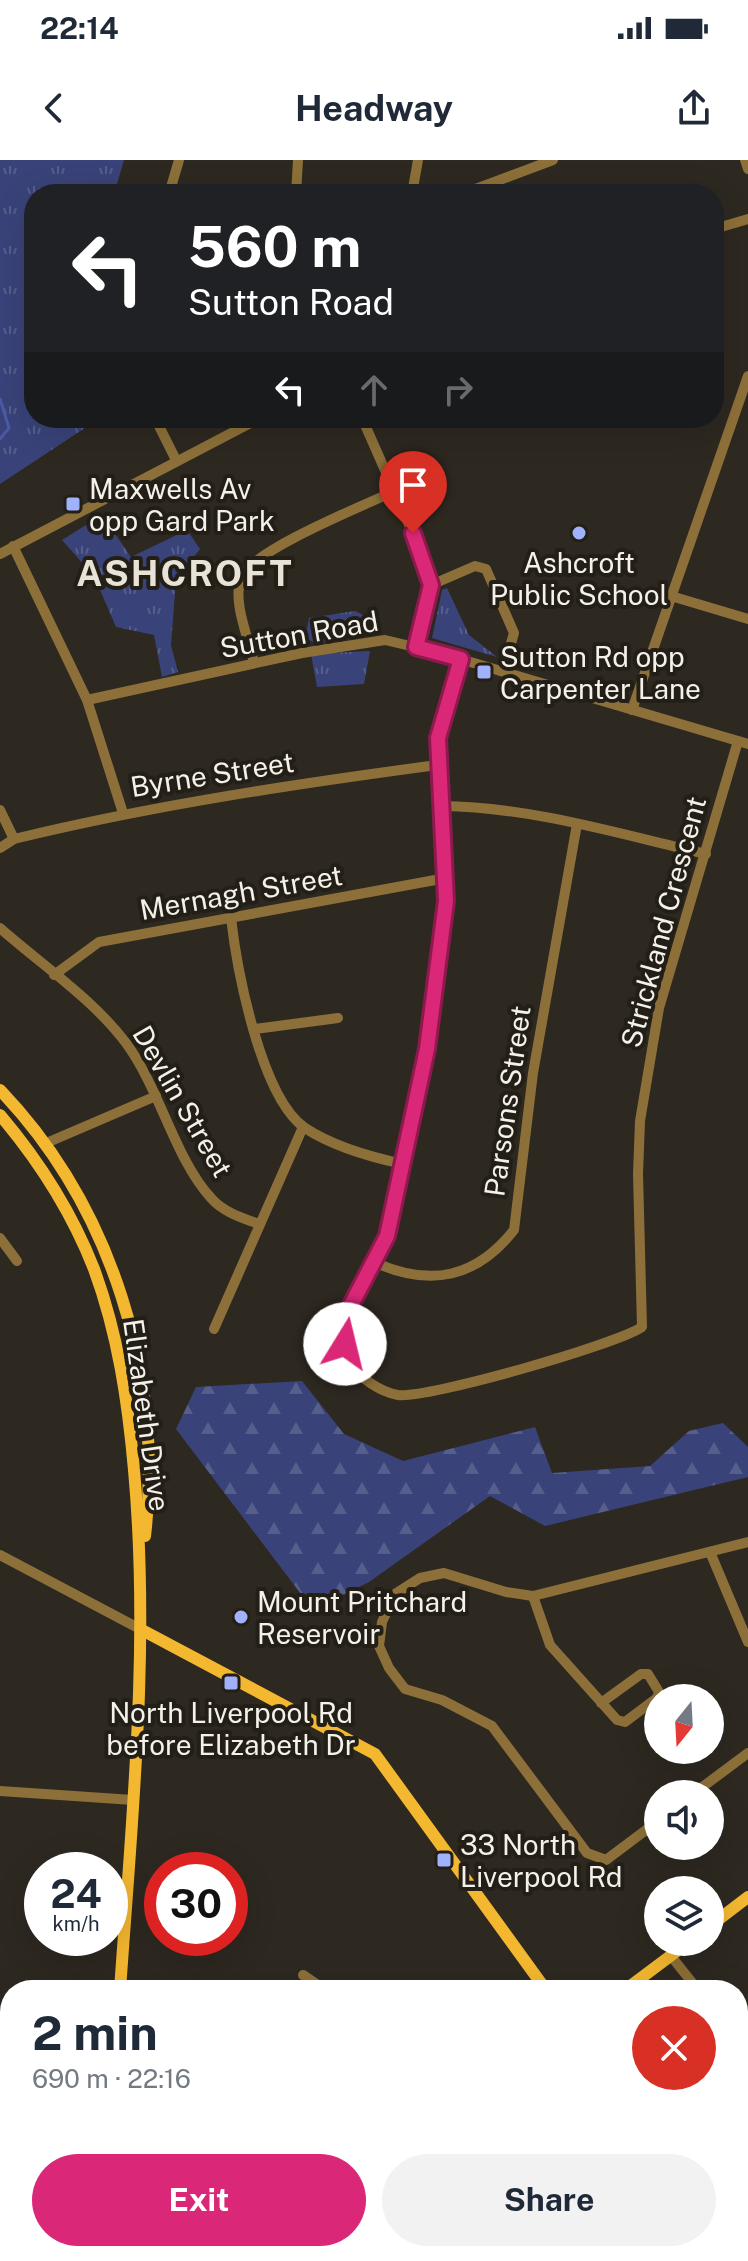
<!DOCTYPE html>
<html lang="en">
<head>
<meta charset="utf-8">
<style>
  body { margin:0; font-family:"Public Sans",sans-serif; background:#f2f2f3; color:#1f2937; height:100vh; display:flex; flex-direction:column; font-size:30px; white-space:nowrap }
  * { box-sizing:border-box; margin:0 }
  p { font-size:26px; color:#747a83 }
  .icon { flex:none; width:44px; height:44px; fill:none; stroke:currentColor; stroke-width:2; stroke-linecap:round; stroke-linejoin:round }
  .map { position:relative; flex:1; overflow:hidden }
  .sheet { position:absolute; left:0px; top:1820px; width:748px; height:282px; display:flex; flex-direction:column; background:#fff; border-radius:32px 32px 0 0; box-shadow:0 8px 32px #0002 }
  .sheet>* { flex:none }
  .guide { position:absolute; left:24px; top:24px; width:700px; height:244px; border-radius:32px; box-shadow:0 8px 32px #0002; background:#202124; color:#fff; overflow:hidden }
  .needle { width:52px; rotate:198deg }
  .tools { position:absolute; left:644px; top:1524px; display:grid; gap:16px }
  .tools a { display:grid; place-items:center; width:80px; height:80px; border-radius:50%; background:#fff; box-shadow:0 8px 32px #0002; font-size:40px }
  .speed { position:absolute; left:24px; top:1692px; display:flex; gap:16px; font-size:40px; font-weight:700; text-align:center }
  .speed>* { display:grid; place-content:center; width:104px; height:104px; border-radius:50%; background:#fff; box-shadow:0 8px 32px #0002; line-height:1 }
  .speed small { font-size:20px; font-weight:400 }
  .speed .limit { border:12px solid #d22; background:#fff; color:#111 }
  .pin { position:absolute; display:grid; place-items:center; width:68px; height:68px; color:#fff; margin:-82px -34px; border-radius:50% 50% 50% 0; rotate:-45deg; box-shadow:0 0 8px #0007 }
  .pin .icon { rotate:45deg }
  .me { position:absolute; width:88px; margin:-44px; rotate:9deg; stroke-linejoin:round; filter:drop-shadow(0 0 6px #0008) }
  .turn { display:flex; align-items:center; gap:28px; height:168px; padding:0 32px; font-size:36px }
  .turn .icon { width:104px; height:104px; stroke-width:2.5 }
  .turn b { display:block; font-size:56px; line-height:68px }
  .lanes { display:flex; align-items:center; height:76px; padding:0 32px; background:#0003; justify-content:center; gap:40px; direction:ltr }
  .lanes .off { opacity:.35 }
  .round { display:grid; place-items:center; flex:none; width:84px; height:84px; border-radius:42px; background:#f2f2f3 }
  .head { display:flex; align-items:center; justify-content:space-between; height:136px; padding:0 32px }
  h1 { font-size:48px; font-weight:700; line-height:60px }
  .cta { display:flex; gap:16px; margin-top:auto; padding:16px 32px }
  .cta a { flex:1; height:92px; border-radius:48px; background:#db2777; color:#fff; font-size:32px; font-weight:700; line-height:92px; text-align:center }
  .cta a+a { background:#f2f2f3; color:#1f2937 }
  .status { display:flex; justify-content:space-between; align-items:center; height:56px; padding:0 40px; background:#fff; direction:ltr }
  .status svg { height:22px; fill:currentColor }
  header { display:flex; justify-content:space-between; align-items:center; height:104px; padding:0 32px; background:#fff; font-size:36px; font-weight:700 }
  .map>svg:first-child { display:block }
  .forest { fill:url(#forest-firs) }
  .park { fill:url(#park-tufts) }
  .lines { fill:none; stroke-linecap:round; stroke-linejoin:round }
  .stream { stroke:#4c59a6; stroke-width:3 }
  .minor { stroke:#8d7039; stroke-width:10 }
  .major { stroke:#f3b730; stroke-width:12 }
  .route-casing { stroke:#8e194d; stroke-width:20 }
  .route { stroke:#db2777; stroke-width:14 }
  .poi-dot { fill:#a1b2fd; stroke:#231f17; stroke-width:3 }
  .labels { text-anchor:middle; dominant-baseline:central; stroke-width:8; stroke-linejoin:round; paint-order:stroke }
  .poi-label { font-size:28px; fill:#f4f1eb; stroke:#231f17; text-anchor:start }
  .street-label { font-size:28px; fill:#f4f1eb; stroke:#231f17 }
  .district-label { font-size:36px; font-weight:bold; letter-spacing:2px; fill:#e8e2d7; stroke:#231f17 }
</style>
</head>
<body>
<div class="status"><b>22:14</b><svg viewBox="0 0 49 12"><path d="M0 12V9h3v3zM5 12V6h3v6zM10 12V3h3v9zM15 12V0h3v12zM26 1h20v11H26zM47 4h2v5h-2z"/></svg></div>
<header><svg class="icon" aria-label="back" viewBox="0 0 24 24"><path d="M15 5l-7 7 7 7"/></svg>Headway<svg class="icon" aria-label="share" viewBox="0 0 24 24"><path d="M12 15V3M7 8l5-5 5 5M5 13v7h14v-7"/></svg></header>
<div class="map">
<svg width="748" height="2101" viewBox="0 0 748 2101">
  <defs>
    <pattern id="forest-firs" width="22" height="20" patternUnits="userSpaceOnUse" patternTransform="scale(2)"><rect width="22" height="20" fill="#394379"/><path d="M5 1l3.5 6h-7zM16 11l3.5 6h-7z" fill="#565f8c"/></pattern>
    <pattern id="park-tufts" width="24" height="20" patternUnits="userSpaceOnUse" patternTransform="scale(2)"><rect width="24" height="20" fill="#394379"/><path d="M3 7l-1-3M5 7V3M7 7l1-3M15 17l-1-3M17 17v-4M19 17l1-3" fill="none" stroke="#565f8c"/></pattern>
  </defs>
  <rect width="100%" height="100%" fill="#2d2820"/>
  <polygon class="forest" points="302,1221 344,1274 403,1301 535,1267 552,1313 650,1306 689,1271 723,1263 748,1287 748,1317 545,1366 490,1336 369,1422 313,1450 176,1269 196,1227"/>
  <g class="park">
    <polygon points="0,0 124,0 114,34 34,34 34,258 91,258 91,264 0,324"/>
    <polygon points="102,355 131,397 187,370 200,389 176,420 171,485 178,512 162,517 154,475 116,467 94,416 62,380"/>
    <polygon points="447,428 469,475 497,497 432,478 442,430"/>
    <polygon points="355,451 365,456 366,472 317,484 305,478 309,458"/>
    <polygon points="370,491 364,524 317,527 311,494"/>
    <polygon points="630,2092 671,2092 682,2101 622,2101"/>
  </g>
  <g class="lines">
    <polyline class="stream" points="0,239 9,268 0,279"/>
    <g class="minor">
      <polyline points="745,0 748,9"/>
      <polyline points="169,34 179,0"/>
      <polyline points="296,34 298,0"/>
      <polyline points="412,34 418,0"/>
      <polyline points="462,34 553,0"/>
      <polyline points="714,69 748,59"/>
      <polyline points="155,258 176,300"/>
      <polyline points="362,258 429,410 430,434 416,487"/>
      <polyline points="13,386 87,540 123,653"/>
      <polyline points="0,394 260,258"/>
      <polyline points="431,425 475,406 486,409 514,473 503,511"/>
      <polyline points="671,436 748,459"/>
      <path d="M461,499C453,525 441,554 438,581C433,635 450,690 445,744C436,851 414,956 390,1060C381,1103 327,1158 349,1201C358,1217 380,1232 398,1235C427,1239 615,1185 642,1167L638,1014L640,961L659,848L738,581"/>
      <path d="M254,503C249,479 232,442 241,418C250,391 365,345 395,331"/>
      <polyline points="87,540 302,493 385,480 440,493 748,584"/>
      <polyline points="632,550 748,216"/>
      <path d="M442,646C531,647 619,674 706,694"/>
      <polyline points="0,650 14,679"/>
      <path d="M0,688L14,679C154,645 295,624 437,605"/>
      <path d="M231,758C237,810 261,938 305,968C334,987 370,997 403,1004"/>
      <path d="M0,768C42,805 93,839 126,883C160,929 175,999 211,1038C223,1052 242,1058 259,1064"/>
      <polyline points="54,815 99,782 446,718"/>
      <polyline points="255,869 338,858"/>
      <polyline points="44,984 156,936"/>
      <polyline points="0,1078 17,1101"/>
      <path d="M376,1103C431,1127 476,1118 514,1070L533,913L577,664"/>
      <polyline points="214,1169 303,967"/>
      <polyline points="710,1392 748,1482"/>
      <polyline points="0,1395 142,1470"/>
      <polyline points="533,1436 550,1485 617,1560 625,1562 657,1538 659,1532 648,1514 641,1514 601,1543"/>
      <polyline points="0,1631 133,1640"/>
      <polyline points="693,1634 748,1593"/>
      <polyline points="658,1661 606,1700 587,1693 492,1566 442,1540 405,1529 389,1508 379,1486 382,1462 395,1434 420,1418 444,1413 506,1432 533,1436 748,1382"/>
      <polyline points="671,1796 698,1830"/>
      <polyline points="303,1815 325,1830"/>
      <polyline points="738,1857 748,1862"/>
      <polyline points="684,2092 692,2101"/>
      <polyline points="444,2101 459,2092"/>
    </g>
    <g class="major">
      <path d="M0,930C112,1047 164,1216 145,1376"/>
      <path d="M0,955C39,1001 72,1053 94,1109C118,1174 128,1242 134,1310C150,1484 132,1657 120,1830"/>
      <polyline points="142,1470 375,1594 546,1830"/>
      <polyline points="710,1766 748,1737"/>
      <polyline points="625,1830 689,1782"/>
      <polyline points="738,1988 748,1995"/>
      <polyline points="127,2092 128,2101"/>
      <polyline points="274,2101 285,2092"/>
    </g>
  </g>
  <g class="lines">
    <defs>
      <polyline id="route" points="345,1184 349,1149 387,1076 427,889 446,741 438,578 461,499 416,487 431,425 413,373"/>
    </defs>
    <use href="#route" class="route-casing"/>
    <use href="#route" class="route"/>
  </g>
  <g class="poi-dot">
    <rect x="65" y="336" width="16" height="16" rx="4"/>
    <circle cx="579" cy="373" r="8"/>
    <rect x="476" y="504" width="16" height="16" rx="4"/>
    <circle cx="241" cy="1457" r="8"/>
    <rect x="223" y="1515" width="16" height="16" rx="4"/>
    <rect x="436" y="1692" width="16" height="16" rx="4"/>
  </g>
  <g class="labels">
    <g class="poi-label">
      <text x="89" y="328">Maxwells Av<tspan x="89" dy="32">opp Gard Park</tspan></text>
      <text x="579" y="402" text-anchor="middle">Ashcroft<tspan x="579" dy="32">Public School</tspan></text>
      <text x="500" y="496">Sutton Rd opp<tspan x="500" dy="32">Carpenter Lane</tspan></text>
      <text x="257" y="1441">Mount Pritchard<tspan x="257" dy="32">Reservoir</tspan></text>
      <text x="231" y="1552" text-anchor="middle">North Liverpool Rd<tspan x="231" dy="32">before Elizabeth Dr</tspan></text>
      <text x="460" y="1684">33 North<tspan x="460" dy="32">Liverpool Rd</tspan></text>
    </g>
    <g class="street-label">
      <text transform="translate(299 474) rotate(-10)">Sutton Road</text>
      <text transform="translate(212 614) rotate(-9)">Byrne Street</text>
      <text transform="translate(241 732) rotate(-10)">Mernagh Street</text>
      <text transform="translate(663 762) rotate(-75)">Strickland Crescent</text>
      <text transform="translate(183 941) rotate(60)">Devlin Street</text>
      <text transform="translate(507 941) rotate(-82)">Parsons Street</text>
      <text transform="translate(147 1255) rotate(82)">Elizabeth Drive</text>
    </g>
    <g class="district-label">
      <text x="185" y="413">ASHCROFT</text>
    </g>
  </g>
</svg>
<div class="tools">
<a><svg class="needle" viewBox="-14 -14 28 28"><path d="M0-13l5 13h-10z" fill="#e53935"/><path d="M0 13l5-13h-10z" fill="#747a83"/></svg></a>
<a><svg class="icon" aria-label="sound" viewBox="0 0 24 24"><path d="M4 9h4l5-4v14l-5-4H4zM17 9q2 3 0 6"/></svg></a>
<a><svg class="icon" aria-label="layers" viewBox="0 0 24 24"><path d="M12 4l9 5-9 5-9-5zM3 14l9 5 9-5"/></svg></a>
</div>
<div class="speed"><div>24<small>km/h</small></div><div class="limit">30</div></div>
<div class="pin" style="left:413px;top:373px;background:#d93025"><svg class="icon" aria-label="arrive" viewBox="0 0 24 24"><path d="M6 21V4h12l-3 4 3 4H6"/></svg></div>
<svg class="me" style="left:345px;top:1184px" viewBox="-20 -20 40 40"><circle r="19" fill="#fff"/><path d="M0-13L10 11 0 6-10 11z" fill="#db2777"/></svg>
<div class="guide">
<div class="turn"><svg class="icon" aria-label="left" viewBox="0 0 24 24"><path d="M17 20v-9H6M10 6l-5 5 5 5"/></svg><div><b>560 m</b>Sutton Road</div></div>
<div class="lanes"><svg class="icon" aria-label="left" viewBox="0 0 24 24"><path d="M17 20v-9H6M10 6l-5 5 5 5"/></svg><svg class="icon off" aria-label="ahead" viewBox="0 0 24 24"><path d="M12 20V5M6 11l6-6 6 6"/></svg><svg class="icon off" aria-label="right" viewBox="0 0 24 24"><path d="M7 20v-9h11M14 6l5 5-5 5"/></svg></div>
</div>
<section class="sheet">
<div class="head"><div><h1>2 min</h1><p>690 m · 22:16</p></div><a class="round" style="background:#d93025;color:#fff"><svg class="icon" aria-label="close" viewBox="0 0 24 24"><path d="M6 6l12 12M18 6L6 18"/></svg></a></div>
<div class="cta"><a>Exit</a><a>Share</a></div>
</section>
</div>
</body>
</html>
